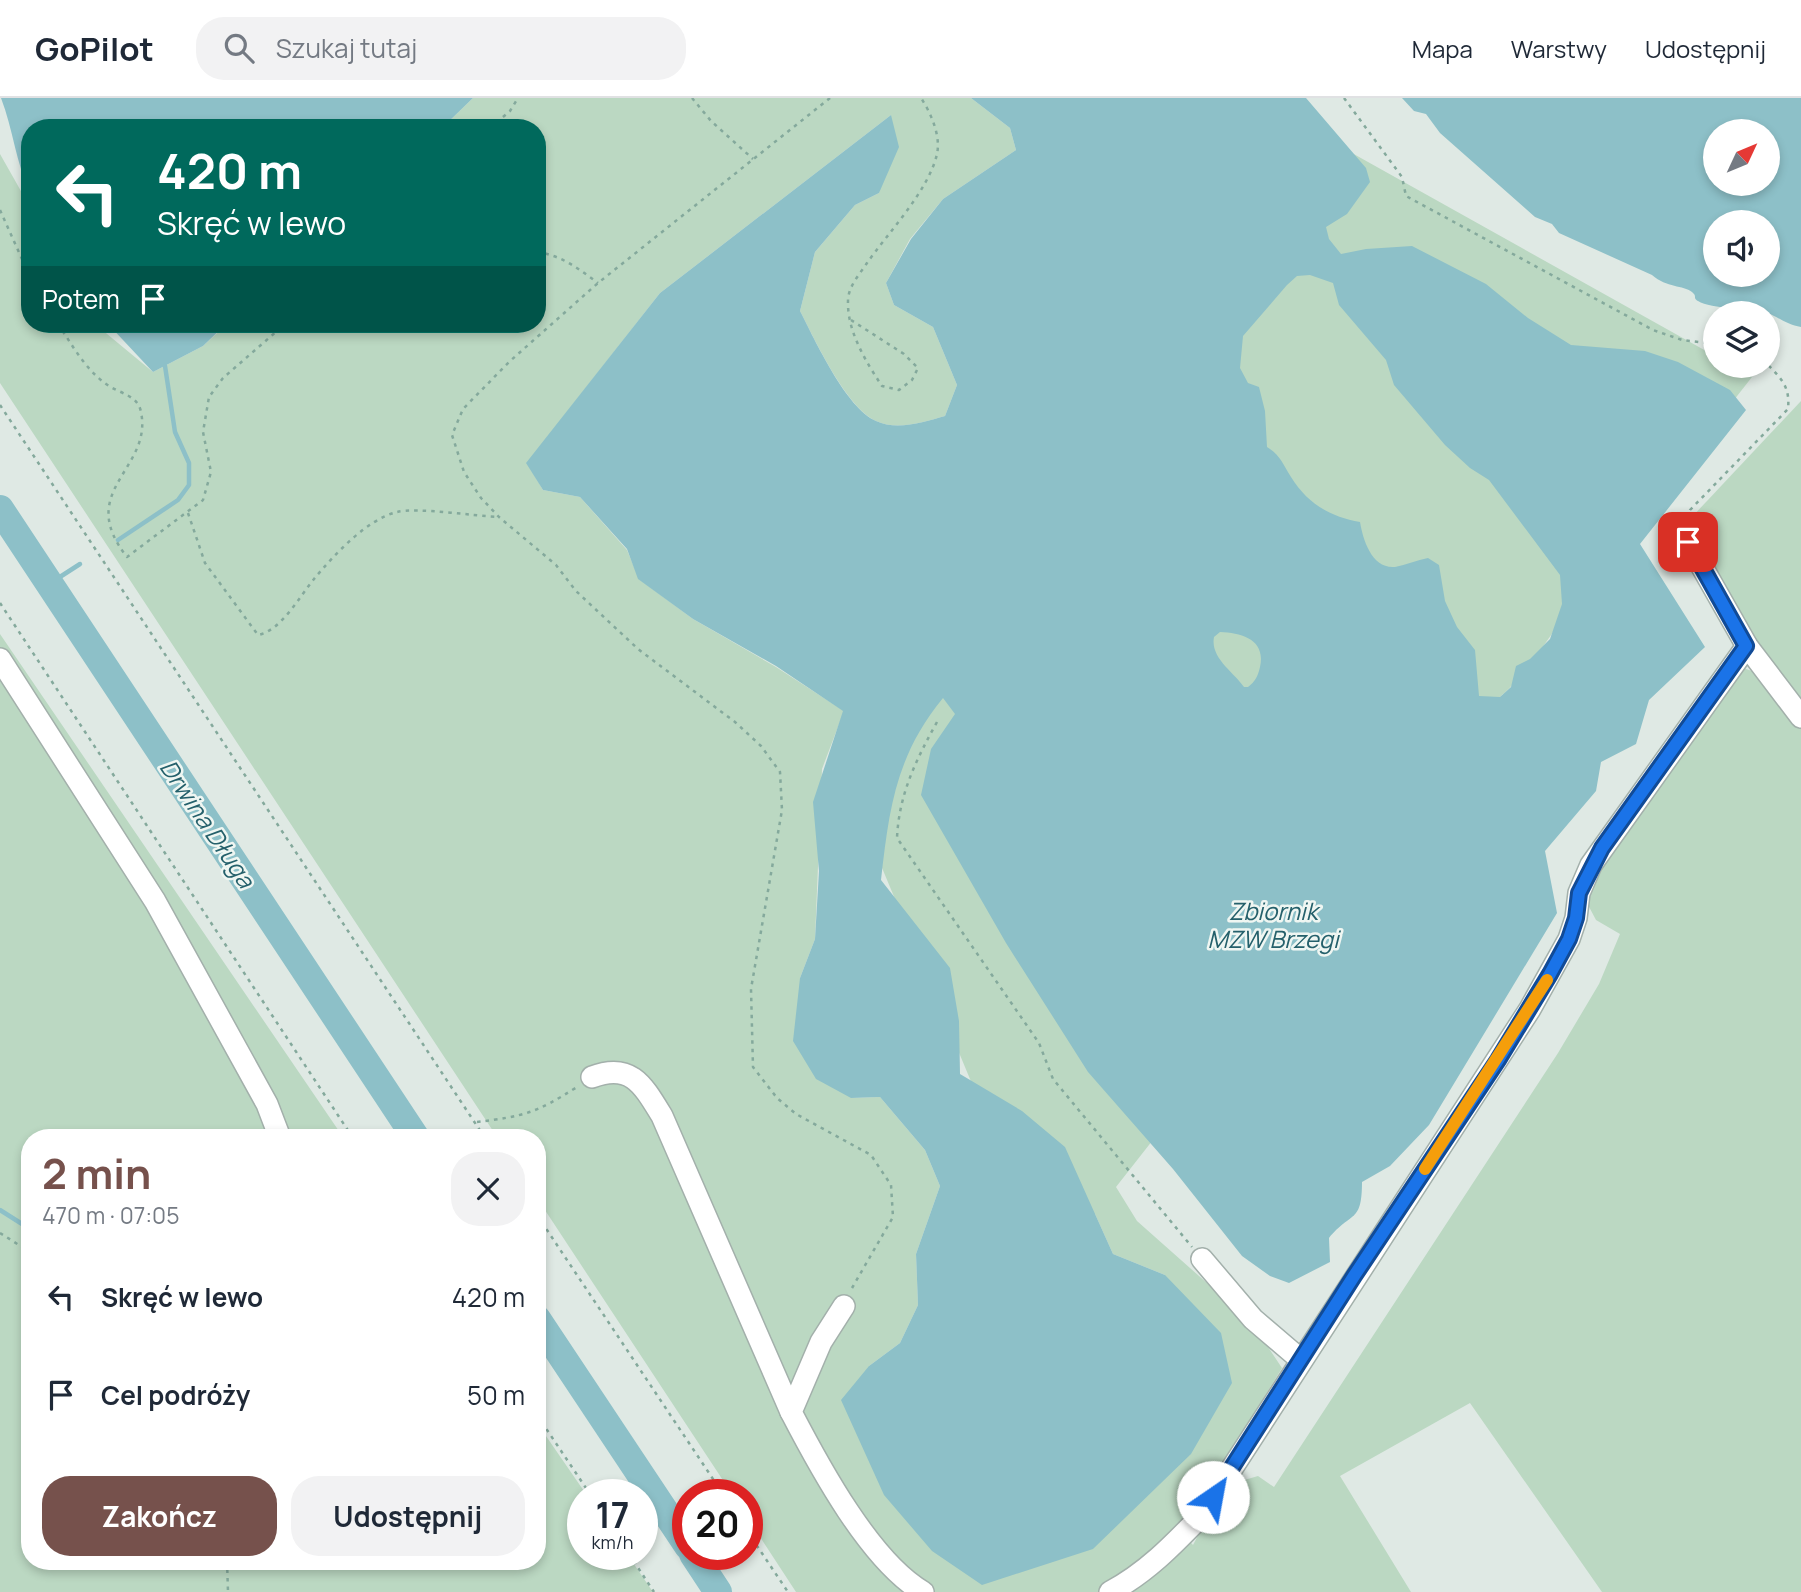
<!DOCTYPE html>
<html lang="pl">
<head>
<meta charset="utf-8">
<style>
  body { margin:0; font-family:Manrope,sans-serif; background:#f2f2f3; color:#1f2937; height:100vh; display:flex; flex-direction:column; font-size:26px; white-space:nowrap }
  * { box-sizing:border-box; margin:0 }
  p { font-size:23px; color:#747a83 }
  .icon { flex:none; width:38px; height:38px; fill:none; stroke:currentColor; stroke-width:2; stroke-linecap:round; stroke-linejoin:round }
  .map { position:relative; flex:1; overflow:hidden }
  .panel { position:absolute; left:21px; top:1031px; width:525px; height:441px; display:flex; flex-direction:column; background:#fff; border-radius:28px; box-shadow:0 4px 10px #0003 }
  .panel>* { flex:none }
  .top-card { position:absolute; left:21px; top:21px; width:525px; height:214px; border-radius:28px; box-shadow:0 4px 10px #0003; background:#00695c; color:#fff; overflow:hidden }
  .needle { width:46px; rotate:46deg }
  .fabs { position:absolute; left:1703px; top:21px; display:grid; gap:14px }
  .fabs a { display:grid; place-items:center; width:77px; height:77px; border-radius:50%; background:#fff; box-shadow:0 4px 10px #0003; font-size:35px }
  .speed { position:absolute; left:567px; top:1381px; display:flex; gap:14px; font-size:35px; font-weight:700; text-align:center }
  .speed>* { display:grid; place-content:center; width:91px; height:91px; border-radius:50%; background:#fff; box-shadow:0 4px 10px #0003; line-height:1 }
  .speed small { font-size:18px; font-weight:400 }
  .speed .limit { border:10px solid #d22; background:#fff; color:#111 }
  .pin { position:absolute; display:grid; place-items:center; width:60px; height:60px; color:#fff; margin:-30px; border-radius:14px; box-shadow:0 4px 10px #0006 }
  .me { position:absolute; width:77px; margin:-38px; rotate:33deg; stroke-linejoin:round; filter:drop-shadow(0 0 5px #0008) }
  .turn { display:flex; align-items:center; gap:24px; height:147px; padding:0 21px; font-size:32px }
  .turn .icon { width:91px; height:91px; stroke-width:2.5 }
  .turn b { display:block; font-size:49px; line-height:60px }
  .then { display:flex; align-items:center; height:66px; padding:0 21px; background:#0003; gap:14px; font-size:26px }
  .round { display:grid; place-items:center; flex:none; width:74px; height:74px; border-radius:28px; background:#f2f2f3 }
  .head { display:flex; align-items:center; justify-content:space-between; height:119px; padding:0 21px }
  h1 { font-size:42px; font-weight:700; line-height:52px; color:#76514c }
  .button { display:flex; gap:14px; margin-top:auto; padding:14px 21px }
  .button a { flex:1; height:80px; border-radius:28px; background:#76514c; color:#fff; font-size:28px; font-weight:700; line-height:80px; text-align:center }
  .button a+a { background:#f2f2f3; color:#1f2937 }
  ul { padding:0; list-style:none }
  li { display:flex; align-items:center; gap:21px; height:98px; padding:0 21px }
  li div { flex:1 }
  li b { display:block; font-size:26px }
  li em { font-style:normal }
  header { display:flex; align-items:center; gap:42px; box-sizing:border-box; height:98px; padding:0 35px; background:#fff; border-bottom:2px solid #e0e1e3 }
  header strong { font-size:33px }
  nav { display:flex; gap:38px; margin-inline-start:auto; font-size:24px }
  .search { width:490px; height:63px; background:#f2f2f3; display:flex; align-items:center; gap:18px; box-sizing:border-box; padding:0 24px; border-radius:28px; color:#747a83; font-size:26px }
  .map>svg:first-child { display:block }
  .green { fill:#bbd8c2 }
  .water { fill:#8dc0c8; fill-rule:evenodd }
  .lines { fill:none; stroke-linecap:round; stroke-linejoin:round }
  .stream { stroke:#8dc0c8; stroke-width:4.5 }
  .river { stroke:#8dc0c8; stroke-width:28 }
  .minor-casing { stroke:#a3b0ab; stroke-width:24 }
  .path { stroke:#84a99c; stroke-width:2.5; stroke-dasharray:3.5 5; stroke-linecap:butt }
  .minor { stroke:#fff; stroke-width:21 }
  .route-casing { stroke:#114b97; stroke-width:18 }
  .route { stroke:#1a73e8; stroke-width:12 }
  .slow { stroke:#f59e0b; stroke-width:12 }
  .labels { text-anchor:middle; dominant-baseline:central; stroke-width:5; stroke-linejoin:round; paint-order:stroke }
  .water-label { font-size:24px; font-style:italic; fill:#24606b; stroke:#eff6f2 }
</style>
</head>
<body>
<header>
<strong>GoPilot</strong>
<div class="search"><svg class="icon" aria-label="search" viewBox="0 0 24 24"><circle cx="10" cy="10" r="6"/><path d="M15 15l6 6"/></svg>Szukaj tutaj</div>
<nav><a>Mapa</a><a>Warstwy</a><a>Udostępnij</a></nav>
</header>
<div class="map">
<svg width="1801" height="1494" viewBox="0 0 1801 1494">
  <rect width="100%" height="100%" fill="#dfe9e4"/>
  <g class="green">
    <path d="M473,0H971L1010,30L1016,52L943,101L910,141L886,185L894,207L933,229L957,287L945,318C924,324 897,333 876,323C846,309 815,242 800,213L815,154L855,107L879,95L891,17L660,195L527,365L543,392L580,399L627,452L639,481L693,521L776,569L844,613L822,671L815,841L800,880L851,1000L880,999L925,1052L940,1088L916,1156L918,1207L900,1245L869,1268L1165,1177L1113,1156L1095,1116L1050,1173L835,657L1334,45L1715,258V268H1733L1752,279L1556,529C1549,542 1515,587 1502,597L1116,1089L1137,1123L1252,1225L1282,1270L1181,1434L1193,1447L1224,1388L1258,1378L1274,1389L1558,955L1599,886L1620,836L1596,822L1587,805L1610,753L1740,569L1758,575L1801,628V1494H1602L1470,1305L1340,1378L1411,1494H796L747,1419V1396H732L537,1100V1040L497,1039L0,285V56L30,109V226H95L153,274L203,248L227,226H537V30H442Z"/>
    <polygon points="1801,303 1801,609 1734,507 1691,420"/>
    <polygon points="0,536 343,1039 30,1040 30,1463 537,1463 537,1325 586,1396 583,1396 583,1456 627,1456 653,1494 0,1494"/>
  </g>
  <g class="water">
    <path d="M1,0H473L442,30H30V95C16,65 13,31 1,0Z"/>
    <path d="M971,0H1306L1366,70L1370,84L1347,116L1326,129L1329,141L1341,156L1366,151L1412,148L1486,186L1528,220L1571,247L1645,253L1678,264L1730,292L1746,312L1640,446L1705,549L1649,602L1636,646L1601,664L1596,693L1545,753L1557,815L1429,1027L1390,1068L1362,1084C1362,1126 1351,1113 1329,1140L1330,1164L1289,1185L1270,1178L1242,1158L1173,1071L1088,974L1006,845L921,697L931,651L955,616L943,600C896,657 889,711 881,782L950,870L959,923L960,976L1022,1013L1065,1049L1113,1156L1165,1177L1221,1235L1232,1285L1191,1356L1093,1451L982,1487L932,1453L884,1397L841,1302L869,1268L900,1245L918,1207L916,1156L940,1088L925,1052L880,999L851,1000L816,981L793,943L800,880L815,841L819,773L813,704L843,613L776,568L693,521L638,481L627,451L580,399L543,392L526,365L660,195L891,17L899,49L879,95L855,107L815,154L800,213C815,242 846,310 876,323C897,333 924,324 945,318L957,287L933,229L894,207L886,185L911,141L943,101L1016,52L1010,30ZM1310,177L1333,185L1339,207L1386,262L1394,287L1445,347L1470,370L1489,382L1560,477L1562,506L1550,541L1530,561L1516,568L1511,589L1500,599L1479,598L1475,552L1457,529L1445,503L1439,467L1428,460C1417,462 1406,467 1395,469C1372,471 1363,442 1360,424C1330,419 1307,405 1291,379C1283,366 1280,357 1267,349L1265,313L1259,289L1248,285L1240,270L1243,238L1287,187L1297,178ZM1220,534C1243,535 1266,542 1260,569C1258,578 1255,584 1248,589H1244C1234,574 1210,560 1214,539Z"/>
    <path d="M1402,0H1801V229C1787,227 1776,218 1768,215C1752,211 1711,211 1698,203C1692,199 1698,199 1692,194C1683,187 1667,190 1652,177L1559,135L1552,126L1535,119L1440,35L1426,16L1414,13ZM1715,33H1768V86H1715ZM1715,124H1768V177H1715Z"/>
    <polygon points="108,226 226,226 203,248 153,274"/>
  </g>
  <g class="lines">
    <g class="stream">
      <polyline points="118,442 178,402 189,387 189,365 175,334 165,268"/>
      <polyline points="49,486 80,466"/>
      <polyline points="0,1112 30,1131"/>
    </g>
    <g class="river">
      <polyline points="0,411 416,1040"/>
      <polyline points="537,1221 688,1448"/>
      <polyline points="693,1456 718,1494"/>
    </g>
    <defs>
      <g id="minor">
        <polyline points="1688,444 1747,548 1801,619"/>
        <polyline points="0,561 155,803 267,1006 280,1040"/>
        <path d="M592,979C631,964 643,987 662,1018L791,1314"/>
        <polyline points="1202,1161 1253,1221 1301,1262"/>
        <path d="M844,1208L821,1244L791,1314C819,1368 870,1463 923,1494"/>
        <path d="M1110,1494C1146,1475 1173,1447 1201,1418L1530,911L1569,841L1576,820L1579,795L1591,767L1747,548"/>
      </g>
    </defs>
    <use href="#minor" class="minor-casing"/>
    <g class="path">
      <polyline points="692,0 711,23 753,61"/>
      <polyline points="830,0 598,185 509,264 463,311 452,337 464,374 481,400 499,419 556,467 576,493 638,551 735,624 761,648 780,674 782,712 751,891 753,969 777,1000 796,1016 871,1057 891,1087 893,1119 852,1190"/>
      <polyline points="1344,0 1402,79 1406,98 1653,232 1682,242 1715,246"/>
      <polyline points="490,30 510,13 518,0"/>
      <polyline points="0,112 30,179"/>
      <path d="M537,154C561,157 579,171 598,185"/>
      <path d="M851,222L904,256L918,270L912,282L899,292L882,288C866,264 847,233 848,203C848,189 859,177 867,165C888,135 929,92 937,56C941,38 931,15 921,0"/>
      <path d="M58,226C73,248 86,273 109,288C122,296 138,298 141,314C153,372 74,392 127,459L203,402L211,374L203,334L209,299L223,280L285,226"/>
      <polyline points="0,307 485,1040"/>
      <path d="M188,415L205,465L258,537C282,532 299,499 314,481C333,458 367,421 397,414C419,409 473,418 499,419"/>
      <path d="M1684,428L1690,412L1788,311C1790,290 1783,282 1768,267"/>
      <polyline points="0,505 353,1040"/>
      <path d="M937,624C916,662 899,696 897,740L1039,945L1053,981L1192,1149"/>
      <path d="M477,1024C525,1018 536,1015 577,989"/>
      <polyline points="537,1117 723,1396"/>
      <polyline points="0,1135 30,1154"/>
      <polyline points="537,1317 590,1396"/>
      <polyline points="747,1433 788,1494"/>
      <polyline points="629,1456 654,1494"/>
      <polyline points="227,1463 228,1494"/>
    </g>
    <use href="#minor" class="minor"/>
  </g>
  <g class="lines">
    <defs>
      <polyline id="route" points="1213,1399 1354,1178 1498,962 1550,876 1569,841 1576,820 1579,795 1602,750 1746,548 1688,444"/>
    </defs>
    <use href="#route" class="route-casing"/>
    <use href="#route" class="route"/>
    <polyline class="slow" points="1425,1071 1547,882"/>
  </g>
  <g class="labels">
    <g class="water-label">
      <text transform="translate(208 725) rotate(56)">Drwina Długa</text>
      <text x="1273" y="812">Zbiornik<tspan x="1273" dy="28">MZW Brzegi</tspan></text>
    </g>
  </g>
</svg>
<div class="fabs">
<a><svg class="needle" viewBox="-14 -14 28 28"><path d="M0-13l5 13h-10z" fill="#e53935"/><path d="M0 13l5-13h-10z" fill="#747a83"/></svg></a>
<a><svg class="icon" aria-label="sound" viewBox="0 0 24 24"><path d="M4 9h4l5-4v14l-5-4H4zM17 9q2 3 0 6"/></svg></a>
<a><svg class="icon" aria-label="layers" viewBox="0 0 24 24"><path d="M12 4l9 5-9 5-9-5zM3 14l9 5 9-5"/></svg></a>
</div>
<div class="speed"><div>17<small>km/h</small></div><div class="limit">20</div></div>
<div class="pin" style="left:1688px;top:444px;background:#d93025"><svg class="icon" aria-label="arrive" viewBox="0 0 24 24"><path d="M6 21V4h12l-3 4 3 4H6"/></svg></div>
<svg class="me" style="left:1213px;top:1399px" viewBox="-20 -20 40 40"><circle r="19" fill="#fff"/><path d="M0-13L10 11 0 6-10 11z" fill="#1a73e8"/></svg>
<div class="top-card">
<div class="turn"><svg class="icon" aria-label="left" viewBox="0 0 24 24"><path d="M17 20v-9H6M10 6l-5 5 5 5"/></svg><div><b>420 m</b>Skręć w lewo</div></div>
<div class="then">Potem<svg class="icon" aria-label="arrive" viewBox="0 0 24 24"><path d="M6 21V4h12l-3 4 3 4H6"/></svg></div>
</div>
<section class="panel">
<div class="head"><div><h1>2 min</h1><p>470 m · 07:05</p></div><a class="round"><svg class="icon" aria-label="close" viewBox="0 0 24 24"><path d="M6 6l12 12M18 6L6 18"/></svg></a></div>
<ul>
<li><svg class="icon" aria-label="left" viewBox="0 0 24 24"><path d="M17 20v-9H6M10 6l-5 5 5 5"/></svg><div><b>Skręć w lewo</b></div><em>420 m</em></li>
<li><svg class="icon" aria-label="arrive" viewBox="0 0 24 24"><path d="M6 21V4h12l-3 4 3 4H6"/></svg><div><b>Cel podróży</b></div><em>50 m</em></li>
</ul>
<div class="button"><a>Zakończ</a><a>Udostępnij</a></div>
</section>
</div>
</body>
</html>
